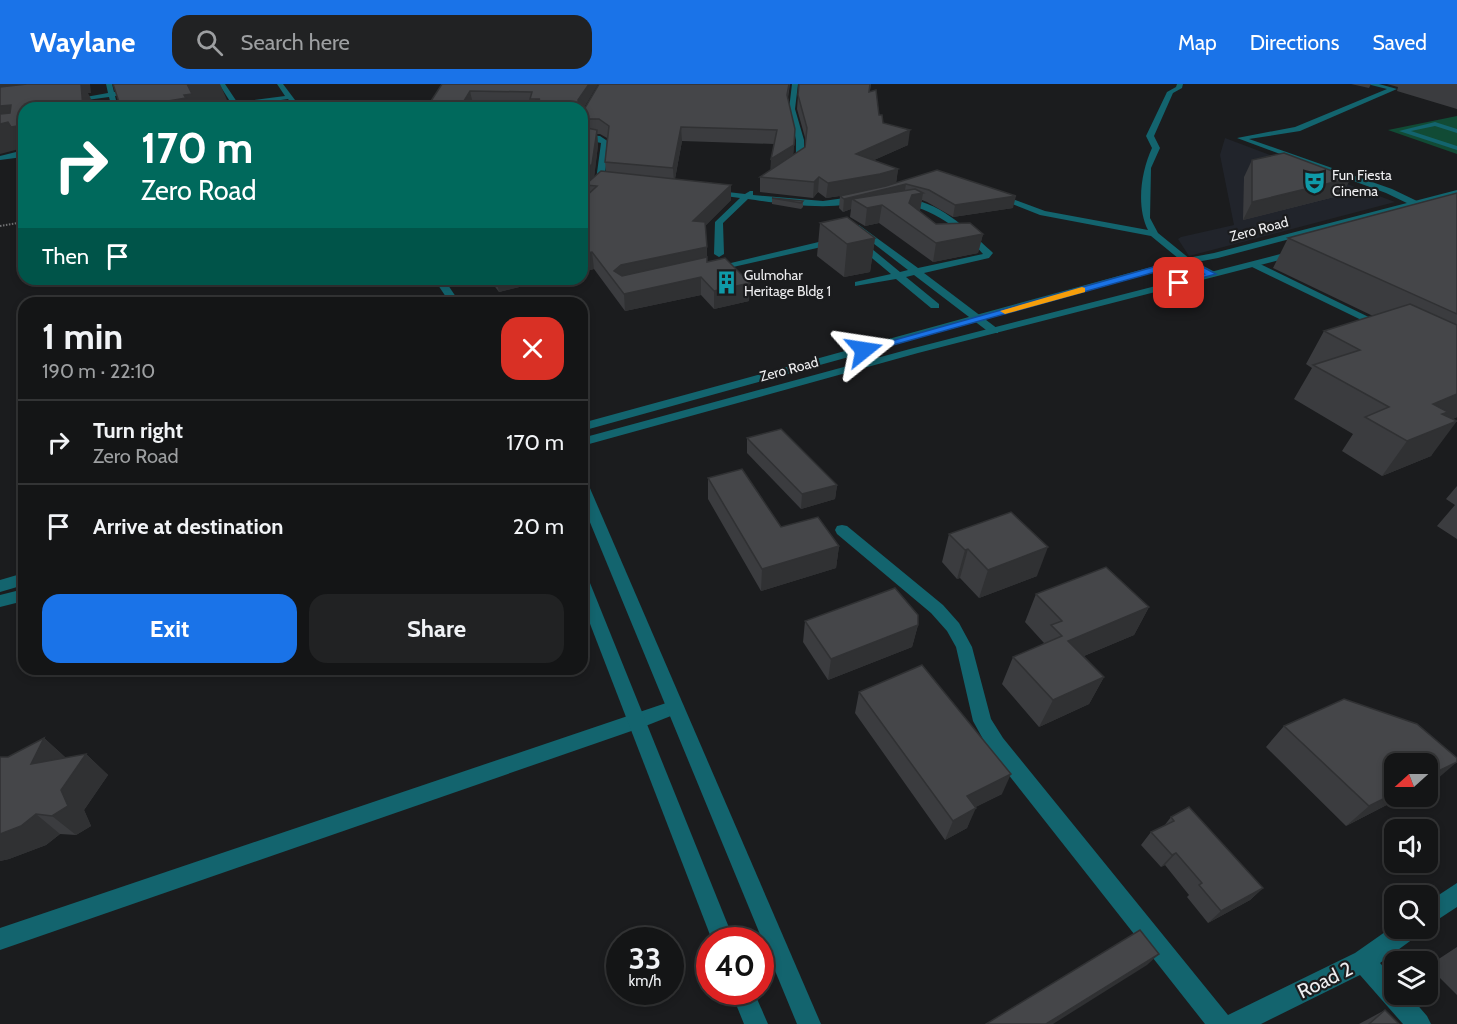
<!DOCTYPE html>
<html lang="en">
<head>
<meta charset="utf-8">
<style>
  body { margin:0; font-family:Cabin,sans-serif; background:#212223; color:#f1f3f6; height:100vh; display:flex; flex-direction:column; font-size:22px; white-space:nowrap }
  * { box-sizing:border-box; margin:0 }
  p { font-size:20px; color:#9d9fa1 }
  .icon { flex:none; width:33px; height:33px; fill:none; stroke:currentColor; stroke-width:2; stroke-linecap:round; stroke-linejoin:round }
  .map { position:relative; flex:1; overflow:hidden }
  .drawer { position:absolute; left:18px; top:213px; width:570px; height:378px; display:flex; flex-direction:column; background:#141516; border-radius:18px; box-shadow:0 3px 9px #0003,0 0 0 2px #333435 }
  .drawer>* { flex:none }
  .hud { position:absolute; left:18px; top:18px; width:570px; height:183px; border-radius:18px; box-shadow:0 3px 9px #0003,0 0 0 2px #333435; background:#00695c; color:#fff; overflow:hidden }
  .needle { width:39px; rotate:249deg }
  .buttons { position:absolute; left:1384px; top:669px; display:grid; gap:12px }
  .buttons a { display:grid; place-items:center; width:54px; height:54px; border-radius:12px; background:#141516; box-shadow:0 3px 9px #0003,0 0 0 2px #333435; font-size:30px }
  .speed { position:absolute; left:606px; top:843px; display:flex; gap:12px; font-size:30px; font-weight:700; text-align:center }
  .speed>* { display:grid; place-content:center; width:78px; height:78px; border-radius:50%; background:#141516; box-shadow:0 3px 9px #0003,0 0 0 2px #333435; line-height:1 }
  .speed small { font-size:15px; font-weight:400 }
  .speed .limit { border:9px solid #d22; background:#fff; color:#111 }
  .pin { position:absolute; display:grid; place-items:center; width:51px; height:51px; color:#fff; margin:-26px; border-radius:12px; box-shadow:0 3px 9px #0006 }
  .me { position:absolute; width:66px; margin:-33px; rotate:75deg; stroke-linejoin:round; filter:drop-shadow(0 0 4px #0008) }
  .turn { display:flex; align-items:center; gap:21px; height:126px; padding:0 24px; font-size:27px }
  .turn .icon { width:78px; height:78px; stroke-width:2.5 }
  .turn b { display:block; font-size:42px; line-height:51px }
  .then { display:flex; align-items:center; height:57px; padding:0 24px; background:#0003; gap:12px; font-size:22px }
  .round { display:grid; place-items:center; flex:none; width:63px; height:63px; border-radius:18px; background:#212223 }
  .overview { display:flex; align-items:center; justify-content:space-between; height:102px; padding:0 24px }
  h1 { font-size:36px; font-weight:700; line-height:45px }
  .button { display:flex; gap:12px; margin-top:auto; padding:12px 24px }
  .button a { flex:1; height:69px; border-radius:18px; background:#1a73e8; color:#fff; font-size:24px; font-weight:700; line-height:69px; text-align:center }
  .button a+a { background:#212223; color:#f1f3f6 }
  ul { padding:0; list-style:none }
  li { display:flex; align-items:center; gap:18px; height:84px; padding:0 24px; border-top:2px solid #333435 }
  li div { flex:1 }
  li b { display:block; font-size:22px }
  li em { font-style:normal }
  header { display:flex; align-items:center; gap:36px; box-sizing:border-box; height:84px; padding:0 30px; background:#1a73e8; color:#fff }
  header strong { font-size:28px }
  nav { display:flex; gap:33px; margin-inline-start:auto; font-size:21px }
  .search { width:420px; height:54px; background:#212223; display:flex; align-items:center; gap:15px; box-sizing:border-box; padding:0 21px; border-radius:18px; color:#9d9fa1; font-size:22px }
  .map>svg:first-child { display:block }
  .built { fill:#21242b }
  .green { fill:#114b35 }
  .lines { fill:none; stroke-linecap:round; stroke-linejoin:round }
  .path { stroke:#717173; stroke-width:2; stroke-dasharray:1.5 1.5; stroke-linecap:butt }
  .pedestrian { fill:#13646e; fill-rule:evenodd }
  .minor { fill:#13646e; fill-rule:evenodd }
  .tertiary { fill:#13646e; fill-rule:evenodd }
  .wall { fill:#3b3c3f; fill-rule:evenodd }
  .shaded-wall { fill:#303133 }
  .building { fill:#454649; stroke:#303133; stroke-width:1.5 }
  .route { fill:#1a73e8; stroke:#114b97; stroke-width:1.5 }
  .slow { fill:#f59e0b }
  .labels { text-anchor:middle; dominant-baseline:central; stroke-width:4.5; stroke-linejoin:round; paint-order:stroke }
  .far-poi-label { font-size:14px; fill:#eeeef0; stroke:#1b1c1e; text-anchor:start }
  .far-street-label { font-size:14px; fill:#eeeef0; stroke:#1b1c1e }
  .near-street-label { font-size:20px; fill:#eeeef0; stroke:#1b1c1e }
</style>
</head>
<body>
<header>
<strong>Waylane</strong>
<div class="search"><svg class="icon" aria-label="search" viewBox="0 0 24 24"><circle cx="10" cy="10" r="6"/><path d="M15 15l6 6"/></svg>Search here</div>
<nav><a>Map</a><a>Directions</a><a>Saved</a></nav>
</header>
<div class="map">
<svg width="1457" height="940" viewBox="0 0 1457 940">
  <rect width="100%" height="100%" fill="#1b1c1e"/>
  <polygon class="built" points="1225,54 1395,118 1189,172 1178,155 1181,153 1234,141 1220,71"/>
  <polygon class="green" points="1457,32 1457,70 1388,46"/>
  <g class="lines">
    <polyline class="path" points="0,142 24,138"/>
    <polygon class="pedestrian" points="1435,38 1457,45 1457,49 1435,42 1411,47 1457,62 1457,66 1399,47"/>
    <g class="minor">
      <polygon points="106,0 112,0 114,8 134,5 137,7 115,12 118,24 112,24 109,13 72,18 69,16 108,9"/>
      <polygon points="219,0 225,0 237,18 285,12 277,0 283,0 301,24 295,24 288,15 224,24 207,24 231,19"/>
      <polygon points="792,0 798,0 795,25 804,56 804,75 793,84 789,82 796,74 796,56 789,25"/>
      <path d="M1177,0H1183L1182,4L1173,9L1154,52L1160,64L1151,84L1150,134L1158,149L1190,175L1215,188V192H1209L1184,179L1151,152L1040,131L992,112L996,109L1045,127L1148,146C1136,122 1141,88 1152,64L1146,52L1167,8L1176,3Z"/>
      <polygon points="1367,0 1379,0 1397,5 1300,47 1249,55 1392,105 1417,117 1417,121 1411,121 1386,109 1237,54 1295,43 1387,5"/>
      <polygon points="582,51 600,52 609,58 604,97 582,119 582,111 596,96 601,59 582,55"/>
      <polygon points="24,66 23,73 0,76 0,72"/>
      <path d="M710,106L745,110L750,107H753V111L823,117L859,112L863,115C841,129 775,119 748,115L723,139L724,170L719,173L714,170L715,138L740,114L710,110Z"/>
      <path d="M902,114C938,116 966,144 991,167L993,169L989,174L924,189L998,245V249H990L914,191L906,193L939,220V224H931L896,195L855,202V198L891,190L854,159L848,157L711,188L706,185L848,151L860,155L900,188L908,186L856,146L855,144L859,141L918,184L983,170C961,145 932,124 899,119L898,117Z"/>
      <polygon points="1252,179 1258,179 1387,242 1386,244 1378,244 1252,183"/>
      <polygon points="434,195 444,195 460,219 450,219"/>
      <polygon points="842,441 847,442 943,521 959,539 972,563 991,635 1003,654 1228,931 1355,869 1395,841 1395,844 1420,844 1417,852 1380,879 1395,896 1395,910 1408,910 1427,932 1431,940 1403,940 1360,891 1261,940 1205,940 989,666 973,637 956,563 947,547 931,529 837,450 835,446 837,442"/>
      <polygon points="24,489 24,501 0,508 0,496"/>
      <polygon points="24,505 24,517 0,523 0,511"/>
      <polygon points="675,616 681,618 684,623 681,628 643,643 0,866 0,844"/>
      <polygon points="1457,799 1457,823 1428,842 1428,818"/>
    </g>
    <g class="tertiary">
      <polygon points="1457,106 1457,111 1218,174 1181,181 582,347 582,339 1177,176 1214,169"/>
      <polygon points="1296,166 1299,167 1299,171 918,269 582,362 582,354 910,265"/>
      <polygon points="582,398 589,402 821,940 797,940 582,419"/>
      <polygon points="582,493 587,495 590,499 734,856 712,856 582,519"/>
      <polygon points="731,908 754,908 768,940 744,940"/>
    </g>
  </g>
  <g class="wall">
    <path d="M442,0H598L583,25L585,24L599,0H790L788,14L795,45L793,71L805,63L806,57L797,25L798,11L871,0L870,7L883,39L908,61L874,76L898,85L896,99L937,86L1013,124L953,133L927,118L922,116L919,127L936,140L983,150L978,169L933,178L879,139L865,142L850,133L851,125L843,128L839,124L840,112L826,114L818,108L813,114L760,108V93L771,86V75L774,60L682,57L675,95L731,101V116L705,142L707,178L749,217L714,225L701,211L625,227L594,185L582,188V116L586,112L585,104L582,108V24L528,21L473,20L471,24H433L431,17ZM597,50H600L607,54L605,78L606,87L594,93L598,61Z"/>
    <polygon points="1351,0 1371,0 1369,4"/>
    <polygon points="1387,0 1457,0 1457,25 1397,7 1398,3"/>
    <polygon points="1252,76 1342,111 1243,136 1244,93"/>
    <polygon points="1457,109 1457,333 1453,335 1431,372 1382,392 1342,367 1353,350 1294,315 1312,284 1306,280 1324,247 1373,232 1273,184 1288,154"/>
    <polygon points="772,114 803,117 803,123 801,125 772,120"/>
    <polygon points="820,139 875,154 870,188 844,193 817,172"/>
    <polygon points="489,195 552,195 499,208"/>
    <polygon points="747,354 837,401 835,415 801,425 747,369"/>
    <polygon points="708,394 781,443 839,462 836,484 761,507 708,415"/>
    <polygon points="1457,402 1457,455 1437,442 1455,421 1446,415"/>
    <polygon points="949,450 1037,492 979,514 960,494 957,495 942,478"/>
    <polygon points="1036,510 1149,523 1134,551 1084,572 1104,593 1089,620 1039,643 1002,600 1013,573 1043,560 1044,559 1025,538"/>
    <polygon points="805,537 918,541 912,563 828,596 803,558"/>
    <polygon points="859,608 1002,710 975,723 967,744 945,756 855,629"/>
    <polygon points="1284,642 1436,696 1395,712 1404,712 1346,742 1266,663"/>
    <polygon points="44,654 66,674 86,670 108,691 84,726 91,742 76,751 60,750 46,761 9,775 0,777 0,673 8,673"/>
    <polygon points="1171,733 1263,804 1250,816 1208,839 1187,813 1189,811 1165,781 1161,783 1141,761 1151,748 1164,742"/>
    <polygon points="1457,863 1457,911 1428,882"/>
    <polygon points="1385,926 1399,940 1359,940"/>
  </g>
  <g class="shaded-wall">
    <polygon points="0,0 90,0 91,9 88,9 92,17 93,24 0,21"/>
    <polygon points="187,0 220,0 227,16 196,21 197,24 124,24 168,17"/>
    <polygon points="589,0 598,0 582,27 582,24 579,24 578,16"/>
    <polygon points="470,7 473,20 471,24 466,24 464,17"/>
    <polygon points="11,21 24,41 24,66 23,64 0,70 0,22"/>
    <polygon points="681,43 682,57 674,100 673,84"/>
    <polygon points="597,46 598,61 594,95 585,101 585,104 582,108 582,90"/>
    <polygon points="910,46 908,61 854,85 856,70"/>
    <polygon points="794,61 793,76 770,90 771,75"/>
    <polygon points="898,85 896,100 878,106 826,114 828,99"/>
    <polygon points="819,93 818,108 813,114 814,98"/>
    <polygon points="1351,94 1342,111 1243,136 1252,118"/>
    <polygon points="906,100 904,112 852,115 851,125 843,128 844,115"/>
    <polygon points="731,101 731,116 694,153 693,137"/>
    <polygon points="923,109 920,127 910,129 909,119 912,111"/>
    <polygon points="1016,112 1013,124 953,133 955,121"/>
    <polygon points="882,121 879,139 865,142 867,124"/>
    <polygon points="983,150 978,169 933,178 936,159"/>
    <polygon points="875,154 870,188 844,193 847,160"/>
    <polygon points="707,163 707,180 623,199 614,187 621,181"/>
    <polygon points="592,168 594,185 582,188 582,170"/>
    <polygon points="701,193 701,211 625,227 624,210"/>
    <polygon points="496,195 552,195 499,208"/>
    <polygon points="750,199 749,217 714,225 714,207"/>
    <polygon points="1457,310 1457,333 1437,341 1457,337 1431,372 1382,392 1407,357 1433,320"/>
    <polygon points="837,401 835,415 801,425 802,410"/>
    <polygon points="839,462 836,484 761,507 762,485"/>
    <polygon points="1048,463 1037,492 979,514 988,486"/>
    <polygon points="968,465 960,494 957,495 965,466"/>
    <polygon points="1149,523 1134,551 1055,584 1068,557"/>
    <polygon points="918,541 912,563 828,596 831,575"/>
    <polygon points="1104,593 1089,620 1039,643 1053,616"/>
    <polygon points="44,654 66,674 31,680"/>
    <polygon points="86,670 108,691 84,726 91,742 76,751 52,732 61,706"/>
    <polygon points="1457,678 1436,696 1428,700 1428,692"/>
    <polygon points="1011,690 1002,710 958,732 967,712"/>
    <polygon points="1395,709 1395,712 1404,712 1346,742 1369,722"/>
    <polygon points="976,724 967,744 945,756 953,737"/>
    <polygon points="36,730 60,750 46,761 9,775 0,777 0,750"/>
    <polygon points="1176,769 1165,781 1161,783 1172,771"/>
    <polygon points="1263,804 1250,816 1208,839 1221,827"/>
    <polygon points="1159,870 1147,881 1053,940 1046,940"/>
  </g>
  <g class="building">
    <polygon points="27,0 81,0 83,24 24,24 24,41 11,43 8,38 0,40 0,30 10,29 11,21 0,22 0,3"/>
    <polygon points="113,0 187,0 192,10 184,11 186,14 168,17 170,20 121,24"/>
    <polygon points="442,0 589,0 578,16 579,24 528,24 529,19 540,15 530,15 532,8 470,7 464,17 431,17"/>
    <polygon points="599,0 789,0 787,11 795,45 794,61 771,75 777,46 681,43 673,84 605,78 609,42 599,35 582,35 582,25 585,24"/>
    <polygon points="799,0 870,0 869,8 876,6 879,31 882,31 883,39 910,46 856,70 898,85 880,90 828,99 819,93 814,98 760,93 805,63 807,44 798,11"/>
    <polygon points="582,43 597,46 592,80 582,90"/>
    <polygon points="1284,69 1351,94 1252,118 1252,76"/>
    <polygon points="937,86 1016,112 955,121 929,106 906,100 844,115 840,112 886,102"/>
    <polygon points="601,87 731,101 693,137 705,138 707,163 621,181 614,187 622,192 707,173 707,178 725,174 750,199 714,207 701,193 624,210 592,168 582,170 582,116 597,102 585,101"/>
    <polygon points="915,105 923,109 912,111 909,119 936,140 970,139 983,150 936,159 882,121 867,124 852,115"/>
    <polygon points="1457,109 1457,230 1288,154"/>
    <polygon points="772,114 803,117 801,119"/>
    <polygon points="847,133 875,154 847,160 820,139"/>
    <polygon points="1410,220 1457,241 1457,310 1433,320 1448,328 1442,330 1457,337 1407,357 1365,333 1389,323 1313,281 1360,266 1324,247"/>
    <polygon points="781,345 837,401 802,410 747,354"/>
    <polygon points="742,385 781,443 818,433 839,462 762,485 708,394"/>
    <polygon points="1011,428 1048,463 988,486 968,465 965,466 949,450"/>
    <polygon points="1106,483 1149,523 1068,557 1104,593 1053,616 1013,573 1062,552 1051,541 1062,537 1036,510"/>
    <polygon points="895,504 918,531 918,541 831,575 805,537"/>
    <polygon points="922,581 1011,690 967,712 976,724 953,737 859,608"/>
    <polygon points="1344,615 1417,640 1457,674 1457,678 1428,692 1428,680 1395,680 1395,709 1369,722 1284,642"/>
    <polygon points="44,654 31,680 86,670 61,706 68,722 52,732 36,730 21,742 0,750 0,673 8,673"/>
    <polygon points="1189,723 1263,804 1221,827 1199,801 1202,799 1176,769 1172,771 1151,748 1174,737 1171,733"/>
    <polygon points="1140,846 1159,870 1046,940 986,940"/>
    <polygon points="1385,926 1399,940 1369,940"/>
  </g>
  <polygon class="route" points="1182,175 1188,175 1216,190 1176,201 1176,197 1204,190 1184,180 868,268 859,266"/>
  <polygon class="slow" points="1082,203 1085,204 1085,208 1005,230 1000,227"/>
  <defs>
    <symbol id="theatre-bare" viewBox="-9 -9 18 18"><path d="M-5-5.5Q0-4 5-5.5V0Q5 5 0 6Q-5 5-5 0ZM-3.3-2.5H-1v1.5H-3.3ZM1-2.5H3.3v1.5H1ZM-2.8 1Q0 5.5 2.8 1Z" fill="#0f9aa8" stroke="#1b1c1e" stroke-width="2.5" paint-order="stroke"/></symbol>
    <symbol id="building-bare" viewBox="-9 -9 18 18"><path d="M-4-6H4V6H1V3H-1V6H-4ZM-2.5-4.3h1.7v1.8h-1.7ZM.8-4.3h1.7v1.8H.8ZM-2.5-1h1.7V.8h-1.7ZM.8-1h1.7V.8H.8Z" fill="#0f9aa8" stroke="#1b1c1e" stroke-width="2.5" paint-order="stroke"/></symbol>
  </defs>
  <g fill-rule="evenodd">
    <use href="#theatre-bare" x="1298" y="82" width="33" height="33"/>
    <use href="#building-bare" x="710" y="182" width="33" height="33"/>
  </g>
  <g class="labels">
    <g class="far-poi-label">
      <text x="1332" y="91">Fun Fiesta<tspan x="1332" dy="16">Cinema</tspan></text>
      <text x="744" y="191">Gulmohar<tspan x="744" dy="16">Heritage Bldg 1</tspan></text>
    </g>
    <g class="far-street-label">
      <text transform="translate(1259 145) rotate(-15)">Zero Road</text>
      <text transform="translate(789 285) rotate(-15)">Zero Road</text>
    </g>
    <g class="near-street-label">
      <text transform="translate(1325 896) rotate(-26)">Road 2</text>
    </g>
  </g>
</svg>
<div class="buttons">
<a><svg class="needle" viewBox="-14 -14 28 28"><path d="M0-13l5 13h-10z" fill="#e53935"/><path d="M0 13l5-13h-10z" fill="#9d9fa1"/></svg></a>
<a><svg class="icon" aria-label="sound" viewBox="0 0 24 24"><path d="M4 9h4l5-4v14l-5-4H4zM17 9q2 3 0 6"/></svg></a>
<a><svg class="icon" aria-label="search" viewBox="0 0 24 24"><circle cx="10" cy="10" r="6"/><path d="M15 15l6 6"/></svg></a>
<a><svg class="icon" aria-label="layers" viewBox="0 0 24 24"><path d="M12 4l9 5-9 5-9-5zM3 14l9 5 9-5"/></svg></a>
</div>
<div class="speed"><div>33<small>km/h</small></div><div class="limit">40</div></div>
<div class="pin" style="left:1179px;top:199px;background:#d93025"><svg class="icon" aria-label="arrive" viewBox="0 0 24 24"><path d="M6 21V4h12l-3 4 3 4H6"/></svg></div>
<svg class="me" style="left:864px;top:266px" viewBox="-20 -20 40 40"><path d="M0-17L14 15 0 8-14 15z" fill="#1a73e8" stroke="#fff" stroke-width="4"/></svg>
<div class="hud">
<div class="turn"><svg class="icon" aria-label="right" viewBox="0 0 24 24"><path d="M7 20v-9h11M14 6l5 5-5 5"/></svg><div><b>170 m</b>Zero Road</div></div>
<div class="then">Then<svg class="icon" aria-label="arrive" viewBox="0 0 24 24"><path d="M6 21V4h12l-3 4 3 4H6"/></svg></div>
</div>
<section class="drawer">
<div class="overview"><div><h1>1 min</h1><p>190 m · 22:10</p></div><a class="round" style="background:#d93025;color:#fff"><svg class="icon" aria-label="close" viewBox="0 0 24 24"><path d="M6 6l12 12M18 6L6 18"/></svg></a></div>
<ul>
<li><svg class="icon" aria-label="right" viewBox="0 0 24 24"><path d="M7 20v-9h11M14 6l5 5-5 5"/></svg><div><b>Turn right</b><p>Zero Road</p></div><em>170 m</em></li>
<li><svg class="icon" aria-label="arrive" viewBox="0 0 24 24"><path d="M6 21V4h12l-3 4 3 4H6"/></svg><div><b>Arrive at destination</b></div><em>20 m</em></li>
</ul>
<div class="button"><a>Exit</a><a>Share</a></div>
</section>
</div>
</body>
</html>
